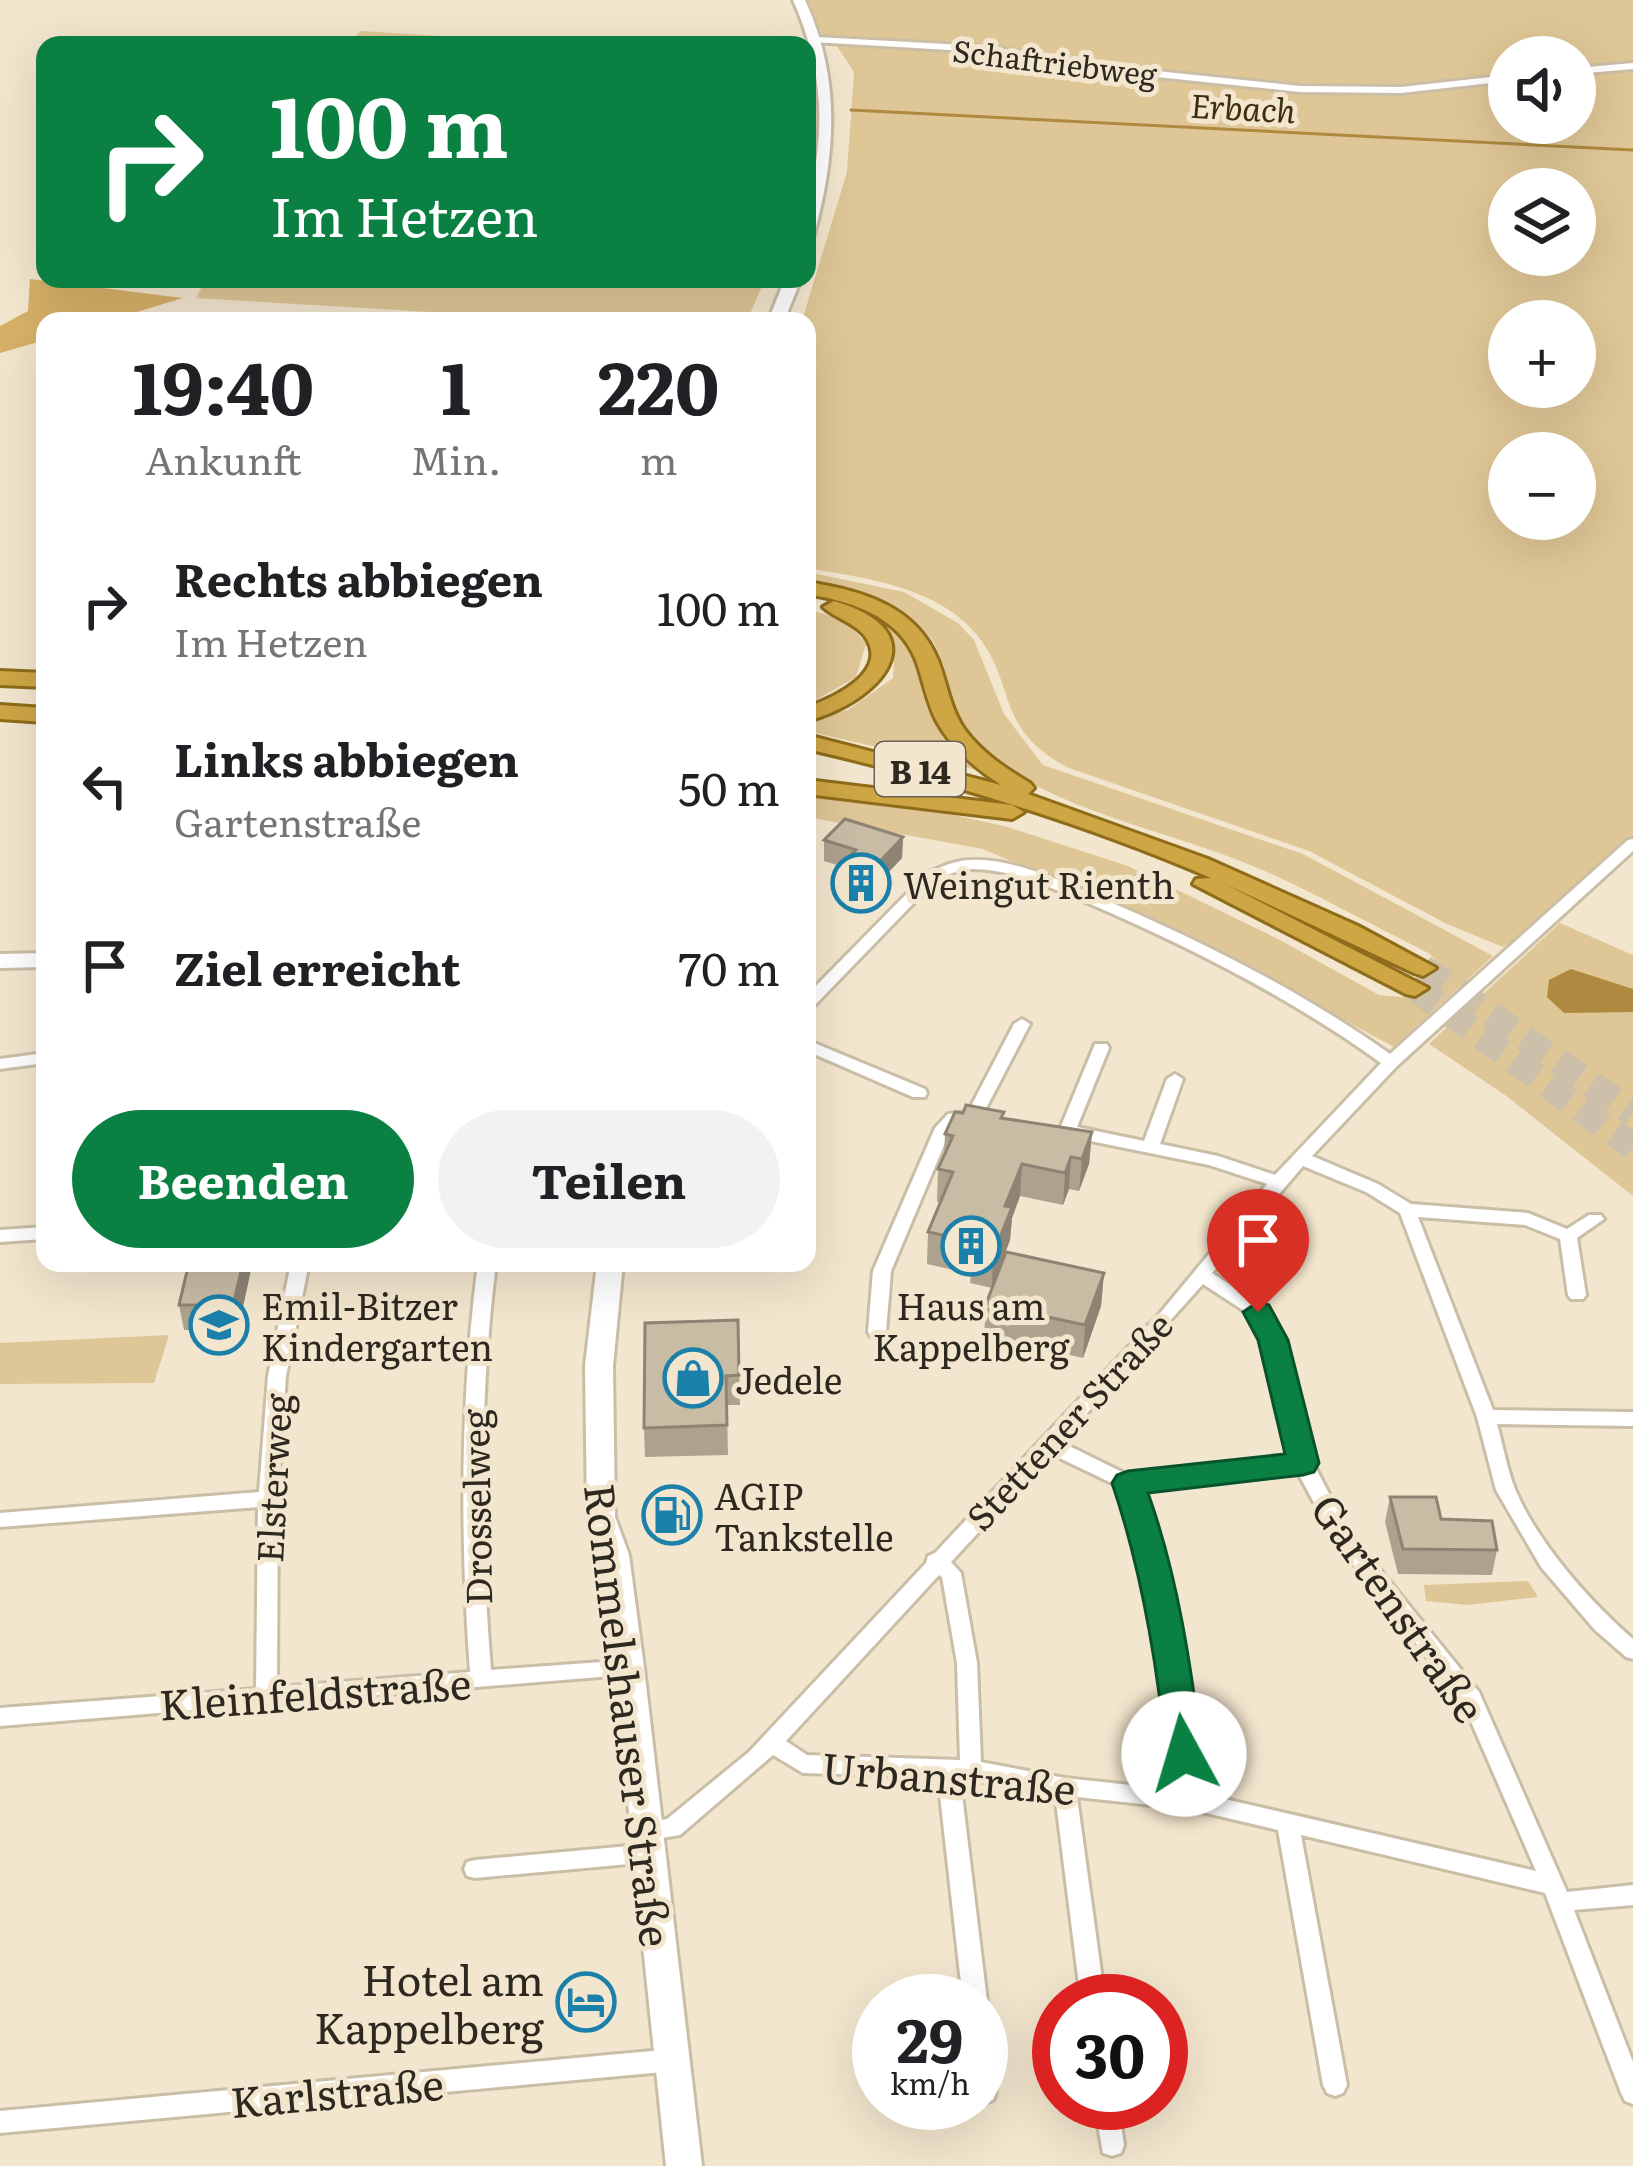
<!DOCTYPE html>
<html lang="de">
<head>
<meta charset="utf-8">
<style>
  body { margin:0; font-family:Literata,serif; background:#f2f2f2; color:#202124; height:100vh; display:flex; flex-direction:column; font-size:45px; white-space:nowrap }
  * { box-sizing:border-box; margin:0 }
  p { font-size:39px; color:#757577 }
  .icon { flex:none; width:66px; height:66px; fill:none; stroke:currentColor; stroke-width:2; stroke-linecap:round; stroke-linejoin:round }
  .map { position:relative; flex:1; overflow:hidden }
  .panel { position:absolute; left:36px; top:312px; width:780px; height:960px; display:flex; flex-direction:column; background:#fff; border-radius:24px; box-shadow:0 12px 48px #0002 }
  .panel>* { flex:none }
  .top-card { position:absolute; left:36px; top:36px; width:780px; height:252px; border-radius:24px; box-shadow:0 12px 48px #0002; background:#0b8043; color:#fff; overflow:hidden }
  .controls { position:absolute; left:1488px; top:36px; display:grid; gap:24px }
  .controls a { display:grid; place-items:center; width:108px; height:108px; border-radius:50%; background:#fff; box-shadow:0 12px 48px #0002; font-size:60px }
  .speed { position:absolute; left:852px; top:1974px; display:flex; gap:24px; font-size:60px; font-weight:700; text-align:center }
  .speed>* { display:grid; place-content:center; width:156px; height:156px; border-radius:50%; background:#fff; box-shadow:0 12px 48px #0002; line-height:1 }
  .speed small { font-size:30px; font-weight:400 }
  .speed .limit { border:18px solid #d22; background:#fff; color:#111 }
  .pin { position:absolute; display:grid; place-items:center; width:102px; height:102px; color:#fff; margin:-123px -51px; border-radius:50% 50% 50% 0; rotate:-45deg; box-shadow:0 0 12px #0007 }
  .pin .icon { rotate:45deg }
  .me { position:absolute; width:132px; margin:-66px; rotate:354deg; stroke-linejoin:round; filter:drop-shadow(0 0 9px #0008) }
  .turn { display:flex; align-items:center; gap:42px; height:252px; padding:0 36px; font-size:54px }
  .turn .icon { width:156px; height:156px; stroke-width:2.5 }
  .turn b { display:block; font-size:84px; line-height:102px }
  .eta { display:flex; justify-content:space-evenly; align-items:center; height:204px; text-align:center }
  .eta b { font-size:72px; font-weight:700; line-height:84px }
  .cta { display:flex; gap:24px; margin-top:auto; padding:24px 36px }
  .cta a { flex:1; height:138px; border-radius:72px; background:#0b8043; color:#fff; font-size:48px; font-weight:700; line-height:138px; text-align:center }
  .cta a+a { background:#f2f2f2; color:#202124 }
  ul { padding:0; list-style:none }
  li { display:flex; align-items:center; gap:36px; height:180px; padding:0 36px }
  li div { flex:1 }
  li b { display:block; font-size:45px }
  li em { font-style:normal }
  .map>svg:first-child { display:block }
  .green { fill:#dfc696; fill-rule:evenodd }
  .forest { fill:#d7b168 }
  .water { fill:#ae893f }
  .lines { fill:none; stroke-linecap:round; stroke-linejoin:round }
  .stream { stroke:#ae893f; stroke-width:3 }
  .trunk-tunnel { stroke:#ccc0ab; stroke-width:27; stroke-dasharray:27 14; stroke-linecap:butt }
  .minor-casing { stroke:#cbbea7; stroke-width:6 }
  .secondary-casing { stroke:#cbbea7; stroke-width:6 }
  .trunk-casing { stroke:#8e6c1a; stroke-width:6 }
  .minor { fill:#fff; fill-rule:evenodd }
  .secondary { fill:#fff; fill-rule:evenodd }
  .trunk { fill:#cea644; fill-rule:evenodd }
  .wall { fill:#ada28e }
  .shaded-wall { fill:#8d8474 }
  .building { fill:#c9bca5; stroke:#8d8474; stroke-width:3 }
  .route { fill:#0b8043; stroke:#07532c; stroke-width:3 }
  .labels { text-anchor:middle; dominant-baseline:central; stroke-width:10; stroke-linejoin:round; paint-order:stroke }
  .far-street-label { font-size:30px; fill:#2e2920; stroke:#f3e6ce }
  .far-water-label { font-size:33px; font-style:italic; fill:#3f2f0e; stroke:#f3e6ce }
  .shield { fill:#f3e6ce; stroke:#696254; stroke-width:3 }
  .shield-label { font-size:33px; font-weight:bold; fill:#2e2920 }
  .poi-label { font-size:36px; fill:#2e2920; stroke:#f3e6ce; text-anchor:start }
  .street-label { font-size:36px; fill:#2e2920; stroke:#f3e6ce }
  .near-street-label { font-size:42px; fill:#2e2920; stroke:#f3e6ce }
  .near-poi-label { font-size:42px; fill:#2e2920; stroke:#f3e6ce; text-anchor:end }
</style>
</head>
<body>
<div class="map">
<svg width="1633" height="2166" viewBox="0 0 1633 2166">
  <rect width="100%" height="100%" fill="#f3e6ce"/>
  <g class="green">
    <polygon points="807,0 1633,0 1633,64 1575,70 1575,57 1509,57 1509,77 1400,89 1301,87 1131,70 986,48 824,39"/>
    <polygon points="361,31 589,45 346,45"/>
    <path d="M835,43L983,51L1299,90L1402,92L1509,80V123H1575V73L1633,67V837L1543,921L1503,947L1447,924L1309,851L1069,768C993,728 1018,686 977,635C937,586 864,578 807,568V321H802L847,172L854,72ZM1509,189H1575V255H1509ZM1509,321H1575V387H1509ZM1509,453H1575V519H1509Z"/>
    <polygon points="206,279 765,279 747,321 444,321 448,313 196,298"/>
    <path d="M807,572L904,592L958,623L974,640L1004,714L1043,765L1303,854L1493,956L1394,1047L1220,953L983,849L807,817V796L927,809L1004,826L1128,866L1280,940L1379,995L1411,998L1448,975L1430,954C1376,927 1322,897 1267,872C1178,832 1058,814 982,751C944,718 955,682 935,645C913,604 848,590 807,584Z"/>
    <polygon points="807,592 873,612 909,642 936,720 977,770 807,731 807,719 848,710 893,678 895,646 862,614"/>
    <polygon points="807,609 847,621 866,644 856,677 807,705"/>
    <polygon points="1560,923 1633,955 1633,1196 1505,1095 1429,1044"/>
    <polygon points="169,1335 154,1383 0,1384 0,1343"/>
    <polygon points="1528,1581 1538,1597 1467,1605 1426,1601 1424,1585"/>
  </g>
  <polygon class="forest" points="30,279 183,298 107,321 45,321 45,340 0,353 0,326 28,311"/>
  <polygon class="water" points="1571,969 1633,989 1633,1012 1564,1013 1547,997 1549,980"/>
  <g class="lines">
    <polyline class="stream" points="851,110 1633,150"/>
    <g class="trunk-tunnel">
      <polyline points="1423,968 1633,1113"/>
      <polyline points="1415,988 1633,1147"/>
    </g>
    <defs>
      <g id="minor">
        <polygon points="816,37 984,46 1128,68 1300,86 1401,87 1509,75 1509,81 1401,93 1300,92 1128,74 984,52 813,42 812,40"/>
        <polygon points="1633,63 1633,69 1575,74 1575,68"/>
        <path d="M1633,839V851L1397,1066L1312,1156L1378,1184L1411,1204L1528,1213L1567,1229L1589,1215H1601L1604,1219L1577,1238L1586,1295L1583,1299H1571L1568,1295L1560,1239L1525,1225L1418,1217L1493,1410L1633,1412V1426L1497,1424C1503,1445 1507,1469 1515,1489C1537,1542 1590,1602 1633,1639V1659L1626,1657L1595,1630L1541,1567L1496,1490L1477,1417L1400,1213L1366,1192L1303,1166L1212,1273L1265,1308L1282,1339L1313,1463L1348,1530L1479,1692L1567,1892L1633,1885V1905L1574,1910L1633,2062V2104L1625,2101L1621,2093L1545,1893L1301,1835L1347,2085L1343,2093L1335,2096L1327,2093L1323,2085L1278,1830L1189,1809L1077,1797L1105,2001H1081L1055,1794L960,1778L987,2001L981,2009V2001H963L938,1777L803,1773L773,1755L680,1835L649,1840L641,1838L638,1831L641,1824L667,1819L749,1752L926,1563L928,1556L935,1553L1161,1312L1267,1184L1209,1165L1061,1135L1059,1131L1095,1044H1107L1109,1048L1077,1127L1144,1141L1167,1079L1175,1074L1183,1079L1160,1144L1218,1156L1275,1175L1381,1063C1291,998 1190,947 1088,903C1053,889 1011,869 973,869C960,869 949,874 937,879L813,1007L807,1009V995L927,873C941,867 956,860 971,860C1012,858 1058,880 1096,896C1198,939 1300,990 1390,1054L1628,840ZM1203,1284L1252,1316L1264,1339L1292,1457L1130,1476L1061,1442ZM1051,1454L1120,1487C1151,1586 1166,1687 1177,1790L1065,1778L981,1762L977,1663L961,1573L951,1562ZM1297,1471L1334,1540L1463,1703L1536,1871L1199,1793C1187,1690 1172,1588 1140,1489ZM939,1575L942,1577L957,1663L960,1760L807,1755L786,1741Z"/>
        <polygon points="1022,1019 1030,1024 982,1116 980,1120 959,1123 950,1131 891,1271 886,1332 883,1337 871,1337 868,1332 873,1271 935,1128 948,1114 968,1112 1014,1024"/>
        <polygon points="807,1040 925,1089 927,1093 925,1097 913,1097 807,1051"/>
        <polygon points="45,1053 45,1063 0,1069 0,1059"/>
        <polygon points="45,1227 45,1239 0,1242 0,1230"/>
        <path d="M291,1263H309L286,1376L278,1499L277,1687L470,1672C460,1535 460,1400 478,1263H496C479,1399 480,1534 491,1670L629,1660L636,1662L639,1668L636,1674L0,1726V1708L256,1689L258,1507L0,1527V1513L259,1492L268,1376Z"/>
        <polygon points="651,1844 659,1846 662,1853 659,1860 651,1862 475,1878 467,1876 464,1869 467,1862 475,1860"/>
        <path d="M981,2044L989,2047C996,2061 1000,2086 993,2100L985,2103L981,2101Z"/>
        <polygon points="674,2049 682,2052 686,2060 682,2068 674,2071 0,2133 0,2111"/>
        <polygon points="1094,2103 1118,2103 1124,2145 1121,2153 1112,2156 1103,2153"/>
      </g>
      <g id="secondary">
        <path d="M793,0H805C841,78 836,154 814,235L807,239C807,207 815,178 818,146C823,95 814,47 793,0Z"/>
        <polygon points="785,279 801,279 784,321 768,321"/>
        <polygon points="45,953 45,967 0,968 0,954"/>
        <polygon points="597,1263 623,1263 613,1366 615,1517 629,1555 644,1668 702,2166 666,2166 614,1668 599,1555 587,1517 585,1366"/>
      </g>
      <g id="trunk">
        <path d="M807,582C859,590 916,605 938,660C947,683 950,709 965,730C982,753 1006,769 1030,783L1034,788L1028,794L1208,859L1358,926L1436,968L1423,976L1414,973L1221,882L1428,988L1415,996L1406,994L1193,884L1196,879L1211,878C1081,822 945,781 807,749V735L1001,785C975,768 951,748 936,720C926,700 923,678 915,658C897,615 849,601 807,594Z"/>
        <path d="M834,601C941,632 882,701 807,721V707C834,698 892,671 864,635C853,622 835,618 823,607Z"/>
        <polygon points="0,671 45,673 45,687 0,685"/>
        <polygon points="0,705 45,708 45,722 0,719"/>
        <polygon points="807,780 1012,805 1024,812 1012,819 807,794"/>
      </g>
    </defs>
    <use href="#minor" class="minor-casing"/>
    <use href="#secondary" class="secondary-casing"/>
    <use href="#trunk" class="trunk-casing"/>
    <use href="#minor" class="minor"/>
    <use href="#secondary" class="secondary"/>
    <use href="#trunk" class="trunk"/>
  </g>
  <g class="wall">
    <polygon points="903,837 902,858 866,896 840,887 840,866 824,861 824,840"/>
    <polygon points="963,1113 1092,1132 1089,1164 1079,1191 1069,1189 1063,1205 1020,1196 1012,1218 1010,1240 992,1288 970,1283 971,1274 927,1264 928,1232 940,1202 937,1202 938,1169 944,1155 945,1134"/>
    <polygon points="189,1263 252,1263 238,1330 184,1330 179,1305"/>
    <polygon points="1104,1273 1101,1306 1083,1358 984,1336 986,1304"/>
    <polygon points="738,1320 740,1405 727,1405 728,1455 645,1457 644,1428"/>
    <polygon points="1390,1497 1441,1519 1497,1550 1492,1575 1398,1574 1385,1522"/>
  </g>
  <g class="shaded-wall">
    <polygon points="903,837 902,858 866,896 867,875"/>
    <polygon points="1092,1132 1089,1164 1079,1191 1082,1159"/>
    <polygon points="1071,1157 1069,1189 1063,1205 1065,1173"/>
    <polygon points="1022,1164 1020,1196 1012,1218 1010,1240 992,1288 993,1255 1005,1206"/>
    <polygon points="243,1263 252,1263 252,1265 238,1330 233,1305"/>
    <polygon points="1104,1273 1101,1306 1083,1358 1085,1325"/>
  </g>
  <g class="building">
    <polygon points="845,819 903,837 867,875 840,866 856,850 824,840"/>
    <polygon points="966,1105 1004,1112 1001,1118 1092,1132 1082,1159 1071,1157 1065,1173 1022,1164 1005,1206 1012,1207 993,1255 972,1250 975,1242 928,1232 953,1172 938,1169 953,1136 945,1134 955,1112 963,1113"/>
    <polygon points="1006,1252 1104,1273 1085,1325 986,1304"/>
    <polygon points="189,1263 243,1263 233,1305 179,1305"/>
    <polygon points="738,1320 739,1375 726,1376 727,1425 644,1428 645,1323"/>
    <polygon points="1390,1497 1436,1497 1441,1519 1492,1521 1497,1550 1403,1549"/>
  </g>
  <path class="route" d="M1258,1302L1269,1305L1288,1340L1319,1463L1314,1472L1303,1475L1148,1493C1178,1577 1191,1666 1202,1754L1197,1765L1184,1769L1172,1765L1166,1754C1157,1662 1142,1571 1112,1483L1117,1475L1128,1471L1285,1454L1258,1340L1243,1312Z"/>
  <defs>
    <symbol id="building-ring" viewBox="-11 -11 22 22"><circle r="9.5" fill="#f3e6ce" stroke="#1b80aa" stroke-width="1.5"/><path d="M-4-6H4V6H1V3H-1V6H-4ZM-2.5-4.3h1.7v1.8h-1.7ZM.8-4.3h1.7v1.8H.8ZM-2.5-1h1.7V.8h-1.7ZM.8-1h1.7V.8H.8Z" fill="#1b80aa"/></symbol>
    <symbol id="school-ring" viewBox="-11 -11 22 22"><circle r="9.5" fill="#f3e6ce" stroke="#1b80aa" stroke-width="1.5"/><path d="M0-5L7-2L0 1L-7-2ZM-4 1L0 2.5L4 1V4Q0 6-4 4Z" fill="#1b80aa"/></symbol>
    <symbol id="shop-ring" viewBox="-11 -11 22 22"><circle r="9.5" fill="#f3e6ce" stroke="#1b80aa" stroke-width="1.5"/><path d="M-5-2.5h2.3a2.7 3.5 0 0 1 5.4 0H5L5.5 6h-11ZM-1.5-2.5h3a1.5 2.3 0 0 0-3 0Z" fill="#1b80aa"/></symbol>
    <symbol id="fuel-ring" viewBox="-11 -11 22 22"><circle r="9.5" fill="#f3e6ce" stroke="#1b80aa" stroke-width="1.5"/><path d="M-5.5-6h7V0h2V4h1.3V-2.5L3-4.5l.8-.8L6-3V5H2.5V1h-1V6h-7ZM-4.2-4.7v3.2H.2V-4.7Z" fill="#1b80aa"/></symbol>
    <symbol id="hotel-ring" viewBox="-11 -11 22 22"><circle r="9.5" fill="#f3e6ce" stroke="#1b80aa" stroke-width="1.5"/><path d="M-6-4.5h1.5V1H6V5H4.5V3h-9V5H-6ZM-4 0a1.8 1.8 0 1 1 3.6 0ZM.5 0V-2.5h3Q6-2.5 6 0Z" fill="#1b80aa"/></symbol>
  </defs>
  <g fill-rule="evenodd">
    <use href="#building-ring" x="828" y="850" width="66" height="66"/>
    <use href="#building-ring" x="938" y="1213" width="66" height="66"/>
    <use href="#school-ring" x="186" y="1292" width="66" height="66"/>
    <use href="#shop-ring" x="660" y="1345" width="66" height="66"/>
    <use href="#fuel-ring" x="639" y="1482" width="66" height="66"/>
    <use href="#hotel-ring" x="553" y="1969" width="66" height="66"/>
  </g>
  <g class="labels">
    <g class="far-street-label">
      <text transform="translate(1055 61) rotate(7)">Schaftriebweg</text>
    </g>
    <g class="far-water-label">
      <text transform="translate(1243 106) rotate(3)">Erbach</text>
    </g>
    <rect class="shield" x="875" y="742" width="90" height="54" rx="9"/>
    <g class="shield-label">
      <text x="920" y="769">B 14</text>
    </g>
    <g class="poi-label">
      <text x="903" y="883">Weingut Rienth</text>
      <text x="261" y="1304">Emil-Bitzer<tspan x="261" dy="41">Kindergarten</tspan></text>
      <text x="971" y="1304" text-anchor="middle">Haus am<tspan x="971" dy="41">Kappelberg</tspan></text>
      <text x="735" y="1378">Jedele</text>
      <text x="714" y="1494">AGIP<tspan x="714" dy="41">Tankstelle</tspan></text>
    </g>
    <g class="street-label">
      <text transform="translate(1068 1420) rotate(-47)">Stettener Straße</text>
      <text transform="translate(272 1478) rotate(-87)">Elsterweg</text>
      <text transform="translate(475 1507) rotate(-91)">Drosselweg</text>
    </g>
    <g class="near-street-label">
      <text transform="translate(1400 1607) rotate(55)">Gartenstraße</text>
      <text transform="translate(315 1692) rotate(-4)">Kleinfeldstraße</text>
      <text transform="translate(630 1715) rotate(83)">Rommelshauser Straße</text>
      <text transform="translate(949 1776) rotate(5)">Urbanstraße</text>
      <text transform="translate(337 2091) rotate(-5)">Karlstraße</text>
    </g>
    <g class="near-poi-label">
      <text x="544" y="1978">Hotel am<tspan x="544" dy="48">Kappelberg</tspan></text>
    </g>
  </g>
</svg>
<div class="controls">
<a><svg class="icon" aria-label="sound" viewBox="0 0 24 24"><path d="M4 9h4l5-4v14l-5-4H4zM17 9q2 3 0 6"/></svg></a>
<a><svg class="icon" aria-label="layers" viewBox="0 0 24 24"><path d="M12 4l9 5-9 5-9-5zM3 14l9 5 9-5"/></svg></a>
<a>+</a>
<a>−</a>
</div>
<div class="speed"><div>29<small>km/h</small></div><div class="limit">30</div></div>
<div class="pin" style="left:1258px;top:1312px;background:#d93025"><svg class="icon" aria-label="arrive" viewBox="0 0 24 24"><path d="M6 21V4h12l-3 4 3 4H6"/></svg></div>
<svg class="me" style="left:1184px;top:1754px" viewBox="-20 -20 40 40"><circle r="19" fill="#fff"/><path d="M0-13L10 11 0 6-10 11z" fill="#0b8043"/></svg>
<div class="top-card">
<div class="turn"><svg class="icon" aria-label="right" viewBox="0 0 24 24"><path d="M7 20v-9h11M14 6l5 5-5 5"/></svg><div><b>100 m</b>Im Hetzen</div></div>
</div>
<section class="panel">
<div class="eta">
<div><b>19:40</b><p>Ankunft</p></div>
<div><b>1</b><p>Min.</p></div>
<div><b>220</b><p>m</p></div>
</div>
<ul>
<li><svg class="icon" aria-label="right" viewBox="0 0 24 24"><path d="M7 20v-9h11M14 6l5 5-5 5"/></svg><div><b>Rechts abbiegen</b><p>Im Hetzen</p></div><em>100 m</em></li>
<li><svg class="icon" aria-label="left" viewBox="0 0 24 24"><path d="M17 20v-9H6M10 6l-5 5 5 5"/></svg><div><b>Links abbiegen</b><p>Gartenstraße</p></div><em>50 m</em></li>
<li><svg class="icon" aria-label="arrive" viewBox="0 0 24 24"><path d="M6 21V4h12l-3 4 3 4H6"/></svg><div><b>Ziel erreicht</b></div><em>70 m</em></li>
</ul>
<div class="cta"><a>Beenden</a><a>Teilen</a></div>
</section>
</div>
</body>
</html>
